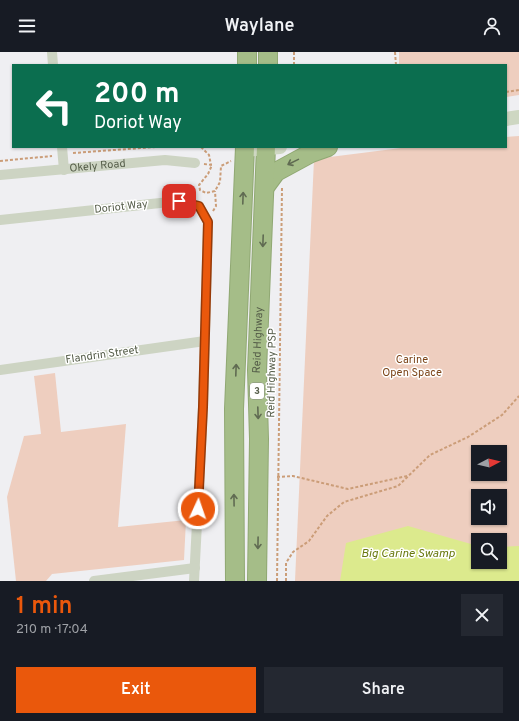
<!DOCTYPE html>
<html lang="en">
<head>
<meta charset="utf-8">
<style>
  body { margin:0; font-family:Overpass,sans-serif; background:#242831; color:#f1f3f6; height:100vh; display:flex; flex-direction:column; font-size:15px; white-space:nowrap }
  * { box-sizing:border-box; margin:0 }
  p { font-size:13px; color:#9ea1a6 }
  .icon { flex:none; width:22px; height:22px; fill:none; stroke:currentColor; stroke-width:2; stroke-linecap:round; stroke-linejoin:round }
  .map { position:relative; height:529px; overflow:hidden }
  .drawer { display:flex; flex-direction:column; background:#171b24; flex:1 }
  .drawer>* { flex:none }
  .hud { position:absolute; left:12px; top:12px; width:495px; height:84px; border-radius:0px; box-shadow:0 1px 3px #0004; background:#0b6e4f; color:#fff; overflow:hidden }
  .needle { width:26px; rotate:83deg }
  .fabs { position:absolute; left:471px; top:393px; display:grid; gap:8px }
  .fabs a { display:grid; place-items:center; width:36px; height:36px; border-radius:0px; background:#171b24; box-shadow:0 1px 3px #0004; font-size:20px }
  .pin { position:absolute; display:grid; place-items:center; width:34px; height:34px; color:#fff; margin:-17px; border-radius:8px; box-shadow:0 2px 6px #0006 }
  .me { position:absolute; width:44px; margin:-22px; rotate:3deg; stroke-linejoin:round; filter:drop-shadow(0 0 3px #0008) }
  .turn { display:flex; align-items:center; gap:14px; height:84px; padding:0 16px; font-size:18px }
  .turn .icon { width:52px; height:52px; stroke-width:2.5 }
  .turn b { display:block; font-size:28px; line-height:34px }
  .round { display:grid; place-items:center; flex:none; width:42px; height:42px; border-radius:0px; background:#242831 }
  .head { display:flex; align-items:center; justify-content:space-between; height:68px; padding:0 16px }
  h1 { font-size:24px; font-weight:600; line-height:30px; color:#ea580c }
  .action { display:flex; gap:8px; margin-top:auto; padding:8px 16px }
  .action a { flex:1; height:46px; border-radius:0px; background:#ea580c; color:#fff; font-size:16px; font-weight:600; line-height:46px; text-align:center }
  .action a+a { background:#242831; color:#f1f3f6 }
  header { display:flex; justify-content:space-between; align-items:center; height:52px; padding:0 16px; background:#171b24; font-size:18px; font-weight:600 }
  .map>svg:first-child { display:block }
  .green { fill:#eecebf; fill-rule:evenodd }
  .water { fill:#dcea8d }
  .lines { fill:none; stroke-linecap:round; stroke-linejoin:round }
  .highway-casing { stroke:#90a873; stroke-width:20 }
  .path { stroke:#cb9d78; stroke-width:2; stroke-dasharray:3 2; stroke-linecap:butt }
  .street { stroke:#cdd4c3; stroke-width:10 }
  .secondary { stroke:#ced7c2; stroke-width:14 }
  .highway { stroke:#a5bd88; stroke-width:18 }
  .oneway { stroke:#606b52 }
  .route-casing { stroke:#983908; stroke-width:10 }
  .route { stroke:#ea580c; stroke-width:7 }
  .labels { text-anchor:middle; dominant-baseline:central; stroke-width:3; stroke-linejoin:round; paint-order:stroke }
  .shield { fill:#fff; stroke:#878d7f; stroke-width:1 }
  .shield-label { font-size:10px; font-weight:bold; fill:#545c48 }
  .street-label { font-size:11px; fill:#545c48; stroke:#fff }
  .park-label { font-size:11px; fill:#7c4519; stroke:#fff }
  .water-label { font-size:12px; font-style:italic; fill:#6a7a10; stroke:#fff }
</style>
</head>
<body>
<header><svg class="icon" aria-label="menu" viewBox="0 0 24 24"><path d="M4 6h16M4 12h16M4 18h16"/></svg>Waylane<svg class="icon" aria-label="person" viewBox="0 0 24 24"><circle cx="12" cy="8" r="4"/><path d="M4 21q1-7 8-7t8 7"/></svg></header>
<div class="map">
<svg width="519" height="529" viewBox="0 0 519 529">
  <rect width="100%" height="100%" fill="#efeff2"/>
  <g class="green">
    <polygon points="399,0 519,0 519,43 506,45 506,13 399,13"/>
    <path d="M519,84V529H295L314,107L409,95H506V85ZM478,400H500V422H478ZM478,444H500V466H478ZM478,488H500V510H478Z"/>
    <polygon points="55,321 61,380 126,372 118,475 186,468 184,508 52,522 46,529 16,529 7,445 24,384 41,382 34,324"/>
  </g>
  <polygon class="water" points="408,474 478,494 478,510 500,510 500,495 519,494 519,529 340,529 346,491"/>
  <g class="lines">
    <defs>
      <g id="highway">
        <polyline points="247,13 247,0"/>
        <polyline points="268,13 268,0"/>
        <polyline points="265,135 276,120 311,101 328,95"/>
        <polyline points="235,529 234,357 245,95"/>
        <path id="s2" d="M257,529L259,387L257,318L266,95"/>
      </g>
    </defs>
    <use href="#highway" class="highway-casing"/>
    <g class="path">
      <polyline points="395,0 396,13"/>
      <polyline points="294,13 294,0"/>
      <polyline points="506,40 519,38"/>
      <polyline points="201,95 209,103 211,113"/>
      <polyline points="73,101 156,95"/>
      <polyline points="0,109 52,104"/>
      <polyline points="204,112 212,113 208,122 199,133 200,138 206,141 215,139 220,130 221,114 231,109"/>
      <polyline points="213,159 216,154 215,139"/>
      <polyline points="277,425 293,424 348,437 407,424"/>
      <polyline points="277,529 282,136"/>
      <polyline points="286,529 286,511 293,500 309,489 327,464 344,450 398,434 430,403 468,385 502,363 519,344"/>
    </g>
    <g class="street">
      <polyline points="52,0 53,13"/>
      <polyline points="62,95 64,118"/>
      <path id="s1" d="M0,123L165,108L195,111"/>
      <polyline points="0,168 179,149 199,154 208,170 203,355 194,529"/>
      <polyline points="0,318 205,289"/>
      <polyline points="94,529 195,516"/>
    </g>
    <g class="secondary">
      <polyline points="506,67 519,65"/>
      <polyline points="245,98 280,95"/>
    </g>
    <use href="#highway" class="highway"/>
  </g>
  <defs><path id="oneway-shaft" d="M-6 0H5M1.5-3L5.5 0L1.5 3" fill="none" stroke-width="1.6" stroke-linecap="round" stroke-linejoin="round"/></defs>
  <g class="oneway">
    <use href="#oneway-shaft" transform="translate(293 110) rotate(154)"/>
    <use href="#oneway-shaft" transform="translate(243 146) rotate(-88)"/>
    <use href="#oneway-shaft" transform="translate(263 189) rotate(92)"/>
    <use href="#oneway-shaft" transform="translate(236 318) rotate(-88)"/>
    <use href="#oneway-shaft" transform="translate(258 361) rotate(88)"/>
    <use href="#oneway-shaft" transform="translate(234 448) rotate(-91)"/>
    <use href="#oneway-shaft" transform="translate(258 491) rotate(91)"/>
  </g>
  <g class="lines">
    <defs>
      <polyline id="route" points="179,149 199,154 208,170 203,355 198,457"/>
    </defs>
    <use href="#route" class="route-casing"/>
    <use href="#route" class="route"/>
  </g>
  <g class="labels">
    <rect class="shield" x="250" y="331" width="14" height="16" rx="3"/>
    <g class="shield-label">
      <text x="257" y="339">3</text>
    </g>
    <g class="street-label">
      <text stroke="none"><textPath href="#s1" startOffset="98">Okely Road</textPath></text>
      <text transform="translate(121 155) rotate(-6)">Doriot Way</text>
      <text stroke="none"><textPath href="#s2" startOffset="241">Reid Highway</textPath></text>
      <text transform="translate(102 303) rotate(-8)">Flandrin Street</text>
      <text transform="translate(272 321) rotate(-89)">Reid Highway PSP</text>
    </g>
    <g class="park-label">
      <text x="412" y="308">Carine<tspan x="412" dy="13">Open Space</tspan></text>
    </g>
    <g class="water-label">
      <text x="408" y="502">Big Carine Swamp</text>
    </g>
  </g>
</svg>
<div class="fabs">
<a><svg class="needle" viewBox="-14 -14 28 28"><path d="M0-13l5 13h-10z" fill="#e53935"/><path d="M0 13l5-13h-10z" fill="#9ea1a6"/></svg></a>
<a><svg class="icon" aria-label="sound" viewBox="0 0 24 24"><path d="M4 9h4l5-4v14l-5-4H4zM17 9q2 3 0 6"/></svg></a>
<a><svg class="icon" aria-label="search" viewBox="0 0 24 24"><circle cx="10" cy="10" r="6"/><path d="M15 15l6 6"/></svg></a>
</div>
<div class="pin" style="left:179px;top:149px;background:#d93025"><svg class="icon" aria-label="arrive" viewBox="0 0 24 24"><path d="M6 21V4h12l-3 4 3 4H6"/></svg></div>
<svg class="me" style="left:198px;top:457px" viewBox="-20 -20 40 40"><circle r="17" fill="#ea580c" stroke="#fff" stroke-width="3"/><path d="M0-11L8 9 0 5-8 9z" fill="#fff"/></svg>
<div class="hud">
<div class="turn"><svg class="icon" aria-label="left" viewBox="0 0 24 24"><path d="M17 20v-9H6M10 6l-5 5 5 5"/></svg><div><b>200 m</b>Doriot Way</div></div>
</div>
</div>
<section class="drawer">
<div class="head"><div><h1>1 min</h1><p>210 m · 17:04</p></div><a class="round"><svg class="icon" aria-label="close" viewBox="0 0 24 24"><path d="M6 6l12 12M18 6L6 18"/></svg></a></div>
<div class="action"><a>Exit</a><a>Share</a></div>
</section>
</body>
</html>
